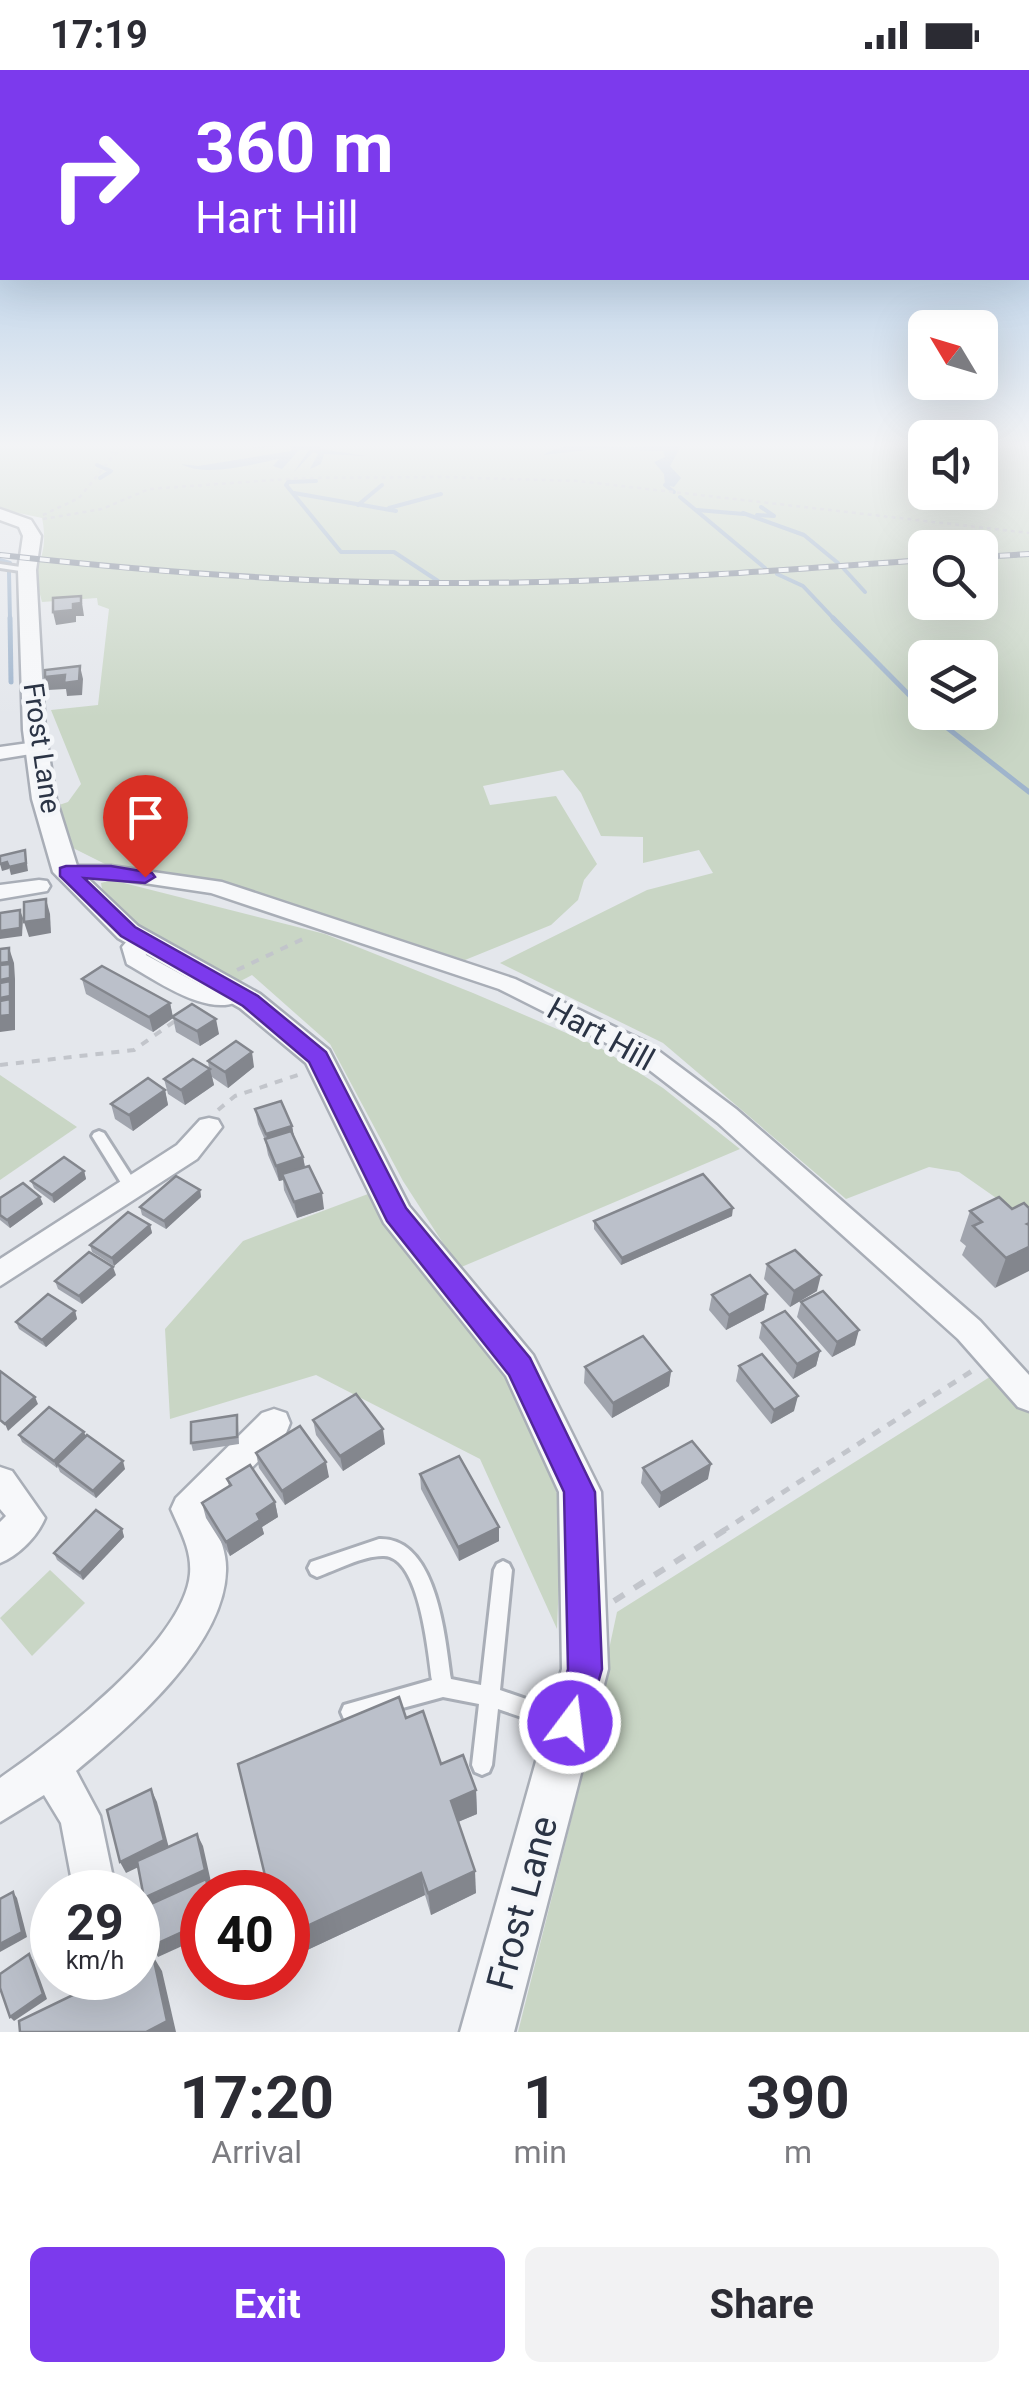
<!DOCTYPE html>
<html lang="en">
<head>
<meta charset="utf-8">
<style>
  body { margin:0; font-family:Roboto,sans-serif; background:#f2f2f3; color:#2b2b33; height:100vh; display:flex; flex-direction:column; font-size:38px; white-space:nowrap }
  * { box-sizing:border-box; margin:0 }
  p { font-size:32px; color:#7c7c81 }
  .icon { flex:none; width:55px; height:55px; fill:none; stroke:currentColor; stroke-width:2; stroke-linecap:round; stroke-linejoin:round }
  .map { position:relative; height:1962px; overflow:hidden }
  .panel { display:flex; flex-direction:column; background:#fff; flex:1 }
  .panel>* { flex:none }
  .banner { position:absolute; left:0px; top:0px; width:1030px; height:210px; box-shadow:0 10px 40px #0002; background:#7c3aed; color:#fff; overflow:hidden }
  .needle { width:65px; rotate:308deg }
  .tools { position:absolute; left:908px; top:240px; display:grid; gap:20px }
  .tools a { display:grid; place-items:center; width:90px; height:90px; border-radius:15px; background:#fff; box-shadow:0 10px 40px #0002; font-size:50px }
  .speed { position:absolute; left:30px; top:1800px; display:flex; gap:20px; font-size:50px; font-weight:700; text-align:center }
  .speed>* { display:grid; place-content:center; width:130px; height:130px; border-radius:50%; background:#fff; box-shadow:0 10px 40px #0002; line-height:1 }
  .speed small { font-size:25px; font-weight:400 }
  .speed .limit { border:15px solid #d22; background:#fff; color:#111 }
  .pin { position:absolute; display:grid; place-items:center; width:85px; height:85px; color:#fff; margin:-102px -42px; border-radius:50% 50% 50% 0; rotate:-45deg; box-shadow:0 0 10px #0007 }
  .pin .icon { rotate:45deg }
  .me { position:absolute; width:110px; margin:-55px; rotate:15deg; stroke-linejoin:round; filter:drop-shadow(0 0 8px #0008) }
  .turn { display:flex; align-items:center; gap:35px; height:210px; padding:0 30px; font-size:45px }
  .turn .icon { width:130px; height:130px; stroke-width:2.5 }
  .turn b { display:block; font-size:70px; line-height:85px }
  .eta { display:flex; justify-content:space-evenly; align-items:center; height:170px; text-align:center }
  .eta b { font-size:60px; font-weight:700; line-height:70px }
  .button { display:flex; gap:20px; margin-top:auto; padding:20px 30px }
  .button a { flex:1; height:115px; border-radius:15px; background:#7c3aed; color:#fff; font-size:40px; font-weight:700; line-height:115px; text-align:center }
  .button a+a { background:#f2f2f3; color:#2b2b33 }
  .status { display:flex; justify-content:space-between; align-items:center; height:70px; padding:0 50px; background:#fff; direction:ltr }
  .status svg { height:28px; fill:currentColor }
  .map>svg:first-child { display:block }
  .green { fill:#c9d6c5; fill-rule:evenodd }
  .water { fill:#9fb4cc }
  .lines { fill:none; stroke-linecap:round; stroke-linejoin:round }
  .stream-far1 { stroke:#9fb4cc; stroke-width:4 }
  .stream { stroke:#9fb4cc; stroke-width:5 }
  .service-casing { stroke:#a9aeb7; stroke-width:6 }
  .minor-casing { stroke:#a9aeb7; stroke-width:5 }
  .tertiary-casing { stroke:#a9aeb7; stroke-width:5 }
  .path-far3 { stroke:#c2c5cb; stroke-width:2.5; stroke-dasharray:4 4; stroke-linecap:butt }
  .path-far2 { stroke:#c2c5cb; stroke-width:4; stroke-dasharray:8 8; stroke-linecap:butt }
  .path-far1 { stroke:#c2c5cb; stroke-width:5; stroke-dasharray:9 9; stroke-linecap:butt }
  .path { stroke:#c2c5cb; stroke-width:6; stroke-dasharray:12 12; stroke-linecap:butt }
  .service { fill:#f7f8fa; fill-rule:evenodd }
  .minor { fill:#f7f8fa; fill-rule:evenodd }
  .tertiary { fill:#f7f8fa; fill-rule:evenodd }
  .rail-casing { stroke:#7d8696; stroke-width:6 }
  .rail { stroke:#f4f6f9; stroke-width:4; stroke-dasharray:10; stroke-linecap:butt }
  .wall { fill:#a1a5ae }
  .shaded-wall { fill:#83868d }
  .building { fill:#bbc0ca; stroke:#83868d; stroke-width:2.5 }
  .route { fill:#7c3aed; stroke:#51269a; stroke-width:2.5 }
  .labels { text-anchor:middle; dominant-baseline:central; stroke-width:9; stroke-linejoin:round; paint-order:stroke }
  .far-street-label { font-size:28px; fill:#2b3445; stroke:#f4f6f9 }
  .street-label { font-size:32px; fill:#2b3445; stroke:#f4f6f9 }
  .near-street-label { font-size:38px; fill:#2b3445; stroke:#f4f6f9 }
</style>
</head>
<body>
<div class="status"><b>17:19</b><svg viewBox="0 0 49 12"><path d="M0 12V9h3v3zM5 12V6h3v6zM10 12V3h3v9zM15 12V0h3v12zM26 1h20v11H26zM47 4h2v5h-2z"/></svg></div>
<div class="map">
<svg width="1029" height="1962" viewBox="0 0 1029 1962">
  <rect width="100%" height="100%" fill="#e4e7ec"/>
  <g class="green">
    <path d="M0,373H925V422H980V373H1029V1151L959,1102L929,1097L846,1129L663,973L500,893L647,820L713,803L699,780L643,793V767L601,766L581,723L563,700L483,716L490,735L556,726L597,794L584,810L578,830L551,855L465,890L321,846L121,802L73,778L59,735L68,732L81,714L51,640L98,635L109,539L98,535L97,528L42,532L34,502C45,486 46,467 42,448L0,439ZM925,478H980V532H925ZM925,588H980V642H925Z"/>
    <path d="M112,810L325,864L473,923L599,977L663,1018L740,1079L459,1198L403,1111L330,974L252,905L237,913C205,896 104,851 101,813Z"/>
    <polygon points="0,1005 77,1057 0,1110"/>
    <polygon points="368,1124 506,1303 562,1435 557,1559 480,1389 316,1305 170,1349 165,1259 243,1171"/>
    <polygon points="1004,1298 1029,1323 1029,1962 518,1962 579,1719 617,1542"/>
    <polygon points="50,1500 85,1533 32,1586 0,1548"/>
  </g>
  <g class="water">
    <path d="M292,373H319L321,379L366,386L324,384L321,394L310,399L318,384L313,382L294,402L309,380H299L282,399L273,396L279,389C252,394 207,408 181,394L198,396L291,381L292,375L244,379Z"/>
    <path d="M660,373H718L681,376L670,396L681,408L674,417L665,415L664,404L654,392L665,387L663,381L596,379L543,385C578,363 622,386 660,373Z"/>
  </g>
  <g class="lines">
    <g class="stream-far1">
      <polyline points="97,395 111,401 100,408"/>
      <polyline points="289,411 286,415 341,482 394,482 438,511"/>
      <polyline points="288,412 316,411"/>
      <polyline points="665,415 674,422"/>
      <polyline points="294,423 396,441"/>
      <polyline points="680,427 765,498"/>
      <polyline points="358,435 382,415"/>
      <polyline points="389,438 441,424"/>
      <polyline points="697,440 744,444"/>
      <polyline points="743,443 804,465 838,493"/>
      <polyline points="757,445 774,446 761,437"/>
      <polyline points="0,490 10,493"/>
      <polyline points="844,499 865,522"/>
      <polyline points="9,502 10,550"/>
      <polyline points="777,504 803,516 835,550"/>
    </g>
    <g class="stream">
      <polyline points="10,548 11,612"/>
      <polyline points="833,548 925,641"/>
      <polyline points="927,642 1029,722"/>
    </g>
    <defs>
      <g id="service">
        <polygon points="0,494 27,498 31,500 27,502 0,498"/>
        <polygon points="99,1061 104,1063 136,1113 138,1117 136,1121 126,1121 92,1066 94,1063"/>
        <path d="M379,1469C437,1467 445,1567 451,1609L481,1615L494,1500L497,1494L503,1491L509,1494L512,1500L500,1620L570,1644L573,1651L570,1658L563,1661L498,1639L492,1695L489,1702L482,1705L475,1702L472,1695L479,1634L443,1627L351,1652L344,1649L341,1642L344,1635L432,1610C428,1583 420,1487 384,1486C365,1485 336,1500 317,1507L311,1504L308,1498L311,1492Z"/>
      </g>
      <g id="minor">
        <polygon points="36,672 45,678 43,682 0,689 0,677"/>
        <polygon points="66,796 111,796 222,812 515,909 648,973 736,1039 980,1251 1029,1305 1029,1341 1018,1337 958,1269 718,1053 630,985 499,919 211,823 111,808 58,807 55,802 58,797"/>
        <polygon points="39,810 47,811 50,816 47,821 0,829 0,815"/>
        <path d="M141,862L152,869L145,878L146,885L208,919L237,915L249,923C219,957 156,910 127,894L122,877L133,864Z"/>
        <polygon points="209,1048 218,1050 222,1057 197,1089 0,1216 0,1189 177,1075 200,1050"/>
        <path d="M274,1339L286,1343L290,1353L286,1363L208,1442C217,1461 227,1480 226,1501C224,1577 129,1657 76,1701L100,1746L116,1822H74L61,1753L44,1725L0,1752V1708C54,1671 184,1572 190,1504C192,1480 180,1460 171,1439L176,1428L262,1343Z"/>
        <path d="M0,1397L12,1401L45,1448C37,1467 19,1485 0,1493V1452L6,1446L0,1439Z"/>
      </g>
      <polygon id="tertiary" points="0,439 31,450 41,466 36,500 45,660 56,729 78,799 138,856 260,924 329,980 409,1136 533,1285 601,1422 608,1599 514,1962 460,1962 562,1599 559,1422 506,1306 384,1153 306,993 240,938 118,868 53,802 32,729 23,660 18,500 23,466 19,457 0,450"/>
    </defs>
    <use href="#service" class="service-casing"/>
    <use href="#minor" class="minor-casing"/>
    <use href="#tertiary" class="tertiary-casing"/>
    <g class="path-far3">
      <polyline points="107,373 114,385"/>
      <polyline points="43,445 79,428 114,385 141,373"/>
      <polyline points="43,449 102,439 149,419 301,408 443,407 578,411 1029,463"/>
    </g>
    <g class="path-far2">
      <polyline points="237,900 305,868"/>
      <polyline points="0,995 134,980 175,951"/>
      <polyline points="218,1040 235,1026 298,1005"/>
    </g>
    <polyline class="path-far1" points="721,1462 972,1301"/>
    <polyline class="path" points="614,1531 725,1460"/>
    <use href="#service" class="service"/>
    <use href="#minor" class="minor"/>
    <use href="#tertiary" class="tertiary"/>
    <defs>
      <g id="rail">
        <path d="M0,485C154,502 308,514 462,513C617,513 771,501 925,490"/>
        <polyline points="980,487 1029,484"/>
      </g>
    </defs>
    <use href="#rail" class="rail-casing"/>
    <use href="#rail" class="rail"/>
  </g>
  <g class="wall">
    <polygon points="82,909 170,933 173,947 219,964 200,976 176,962 173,948 153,962 86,924"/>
    <polygon points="208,991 254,997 228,1018 212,1007 214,1015 185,1035 168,1024 164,1009 209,999"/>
    <polygon points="165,1020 168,1035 133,1061 115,1049 111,1034"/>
    <polygon points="255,1039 292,1056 294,1069 303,1087 305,1097 324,1139 297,1148 284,1120 283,1110 279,1111 268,1085 265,1070 258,1054"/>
    <polygon points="84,1101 86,1109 54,1133 34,1118 31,1111"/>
    <polygon points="200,1120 201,1127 166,1159 142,1145 140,1137"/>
    <polygon points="0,1128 43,1134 10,1158 0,1150"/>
    <polygon points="1029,1138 995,1218 962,1185 966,1176 960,1171 970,1141"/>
    <polygon points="732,1146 621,1195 594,1159 594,1151"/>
    <polygon points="150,1155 152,1163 114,1196 92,1182 90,1175"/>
    <polygon points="767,1194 817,1221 790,1237 764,1209"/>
    <polygon points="116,1205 82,1234 58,1219 55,1211"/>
    <polygon points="767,1224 764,1240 726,1260 709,1240 712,1225"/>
    <polygon points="801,1232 855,1275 832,1287 797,1247"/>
    <polygon points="75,1241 77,1249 46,1277 19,1259 16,1252"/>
    <polygon points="762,1253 820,1281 816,1296 793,1309 759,1268"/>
    <polygon points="739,1296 794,1341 771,1354 736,1311"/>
    <polygon points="585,1297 671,1301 669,1316 612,1348 584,1313"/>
    <polygon points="313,1350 385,1374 343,1401 316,1365"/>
    <polygon points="238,1352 239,1374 193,1381 191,1373"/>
    <polygon points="19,1365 86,1367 125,1399 96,1428 60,1402 58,1397 57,1398 22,1372"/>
    <polygon points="256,1383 329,1407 285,1435 259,1398"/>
    <polygon points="643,1398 708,1409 659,1438 641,1413"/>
    <polygon points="420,1404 499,1457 499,1471 459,1491 421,1419"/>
    <polygon points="227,1409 275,1432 278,1447 262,1457 264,1464 230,1486 206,1448 202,1433 229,1416"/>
    <polygon points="122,1459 124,1467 83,1510 57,1490 54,1483"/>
    <polygon points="406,1648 441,1694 476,1720 477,1744 458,1752 476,1823 431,1845 425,1825 288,1889"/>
  </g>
  <g class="shaded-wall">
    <polygon points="81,526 84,546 76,546 76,552 56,555 53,542"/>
    <polygon points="80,596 83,609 82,625 67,626 66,619 48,620 45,607"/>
    <polygon points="25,780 28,801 11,805 9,797"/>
    <polygon points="7,792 9,799 2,801 0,794"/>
    <polygon points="46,829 50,844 51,863 29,867 24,852"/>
    <polygon points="20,840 23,848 22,866 0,869 0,861"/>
    <polygon points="9,878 14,893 15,909 15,960 0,962 0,893"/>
    <polygon points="170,933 173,948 153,962 149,947"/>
    <polygon points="216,949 219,964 200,976 197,961"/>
    <polygon points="252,982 254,997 228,1018 225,1002"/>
    <polygon points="210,999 214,1015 185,1035 181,1020"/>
    <polygon points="165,1020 168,1035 133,1061 129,1045"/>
    <polygon points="292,1056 295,1071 269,1079 266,1064"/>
    <polygon points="303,1087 306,1103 282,1104 283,1110 279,1111 276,1096"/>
    <polygon points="84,1101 86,1109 54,1133 52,1125"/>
    <polygon points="200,1120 201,1127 166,1159 164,1151"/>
    <polygon points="322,1123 324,1139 297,1148 294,1132"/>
    <polygon points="40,1127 43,1134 10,1158 7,1150"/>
    <polygon points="733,1138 732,1146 621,1195 622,1188"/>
    <polygon points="1029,1153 1029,1201 995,1218 1006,1188"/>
    <polygon points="150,1155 152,1163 114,1196 112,1188"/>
    <polygon points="113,1197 116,1205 82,1234 79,1226"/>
    <polygon points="821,1205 817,1221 790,1237 794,1221"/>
    <polygon points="767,1224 764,1240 726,1260 729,1245"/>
    <polygon points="75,1241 77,1249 46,1277 42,1270"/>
    <polygon points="859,1260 855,1275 832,1287 837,1272"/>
    <polygon points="820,1281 816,1296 793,1309 797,1294"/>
    <polygon points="671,1301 669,1316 612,1348 613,1333"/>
    <polygon points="798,1326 794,1341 771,1354 774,1340"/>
    <polygon points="35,1327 38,1334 8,1361 5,1354"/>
    <polygon points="383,1359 385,1374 343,1401 340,1386"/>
    <polygon points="84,1362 87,1369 57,1394 57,1398 54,1391"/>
    <polygon points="123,1391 125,1399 96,1428 93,1421"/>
    <polygon points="326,1392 329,1407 285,1435 282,1421"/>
    <polygon points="711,1394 708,1409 659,1438 661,1423"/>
    <polygon points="275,1432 278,1447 262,1457 264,1464 230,1486 226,1472 257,1444"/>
    <polygon points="499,1457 499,1471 459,1491 458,1477"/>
    <polygon points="122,1459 124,1467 83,1510 80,1503"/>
    <polygon points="151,1719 157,1732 170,1782 126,1803 120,1792"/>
    <polygon points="476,1720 477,1744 453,1754 451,1731"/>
    <polygon points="197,1764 203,1776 211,1812 208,1813 212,1822 150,1839 144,1828"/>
    <polygon points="475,1801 476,1823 431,1845 428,1823"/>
    <polygon points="421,1803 425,1825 288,1889 288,1865"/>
    <polygon points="13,1822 17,1828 27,1867 0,1882 0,1874"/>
    <polygon points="202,1853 202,1867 158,1887 152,1876"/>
    <polygon points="29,1884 33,1890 47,1929 14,1951 10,1947"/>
    <polygon points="153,1886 162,1901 176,1962 146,1962"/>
  </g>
  <g class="building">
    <polygon points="81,526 81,533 73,534 73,540 53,542 53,528"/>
    <polygon points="80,596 79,611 64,613 65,605 45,607 45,600"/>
    <polygon points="25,780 26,793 9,797 7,792 0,794 0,786"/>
    <polygon points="46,829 46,849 24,852 24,832"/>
    <polygon points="20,840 20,858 0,861 0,843"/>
    <polygon points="9,878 9,892 0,893 0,879"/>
    <polygon points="10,894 10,908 0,910 0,895"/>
    <polygon points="102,896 170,933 149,947 82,909"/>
    <polygon points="10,911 10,926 0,928 0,913"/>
    <polygon points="10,929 10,945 0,946 0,931"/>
    <polygon points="192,934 216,949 197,961 172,947"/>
    <polygon points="236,971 252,982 225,1002 208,991"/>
    <polygon points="193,989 210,999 181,1020 164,1009"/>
    <polygon points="148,1008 165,1020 129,1045 111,1034"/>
    <polygon points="281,1031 292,1056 266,1064 255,1039"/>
    <polygon points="291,1061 303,1087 276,1096 265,1069"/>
    <polygon points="64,1087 84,1101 52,1125 31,1111"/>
    <polygon points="309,1096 322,1123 294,1132 282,1104"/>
    <polygon points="703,1104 733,1138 622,1188 594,1151"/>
    <polygon points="176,1106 200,1120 164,1151 140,1137"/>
    <polygon points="23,1113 40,1127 7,1150 0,1145 0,1128"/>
    <polygon points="999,1127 1012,1139 1024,1133 1029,1138 1029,1153 1027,1154 1029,1155 1029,1177 1006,1188 973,1156 982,1152 970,1141"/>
    <polygon points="128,1142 150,1155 112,1188 90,1175"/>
    <polygon points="795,1180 821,1205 794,1221 767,1194"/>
    <polygon points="89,1182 113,1197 79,1226 55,1211"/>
    <polygon points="750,1205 767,1224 729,1245 712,1225"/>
    <polygon points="823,1221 859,1260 837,1272 801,1232"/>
    <polygon points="48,1224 75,1241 42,1270 16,1252"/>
    <polygon points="785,1241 820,1281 797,1294 762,1253"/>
    <polygon points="643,1266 671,1301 613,1333 585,1297"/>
    <polygon points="762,1284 798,1326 774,1340 739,1296"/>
    <polygon points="0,1301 35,1327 5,1354 0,1350"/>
    <polygon points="356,1324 383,1359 340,1386 313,1350"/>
    <polygon points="49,1337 84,1362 54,1391 19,1365"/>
    <polygon points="237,1345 237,1367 191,1373 191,1352"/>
    <polygon points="300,1356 326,1392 282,1421 256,1383"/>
    <polygon points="87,1365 123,1391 93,1421 57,1394"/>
    <polygon points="692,1371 711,1394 661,1423 643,1398"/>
    <polygon points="459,1386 499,1457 458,1477 420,1404"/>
    <polygon points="250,1395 275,1432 257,1444 260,1450 226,1472 202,1433 231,1415 227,1409"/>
    <polygon points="96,1440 122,1459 80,1503 54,1483"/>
    <polygon points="399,1627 406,1648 423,1641 441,1694 463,1685 476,1720 451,1731 475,1801 428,1823 421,1803 288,1865 288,1822 269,1822 238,1694"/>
    <polygon points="151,1719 164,1770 120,1792 107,1740"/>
    <polygon points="197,1764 205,1800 144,1828 137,1791"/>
    <polygon points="206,1809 209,1822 202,1822 202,1853 152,1876 144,1837"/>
    <polygon points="13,1822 22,1862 0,1874 0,1829"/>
    <polygon points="29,1884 43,1924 10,1947 0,1918 0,1904"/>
    <polygon points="153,1886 167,1951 146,1962 20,1962 19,1951 108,1908 138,1908 138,1893"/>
  </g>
  <linearGradient id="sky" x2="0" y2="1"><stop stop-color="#8bb4dd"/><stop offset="0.58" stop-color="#f3f4f6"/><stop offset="1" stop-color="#f3f4f6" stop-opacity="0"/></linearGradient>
  <rect width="1029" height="647" fill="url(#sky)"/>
  <polygon class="route" points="66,796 111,796 152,803 155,807 145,813 84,808 135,857 258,926 326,982 406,1138 530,1288 595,1422 602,1599 583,1666 570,1671 558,1666 553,1653 568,1599 564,1422 509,1305 387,1151 309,992 243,936 121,866 60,806 60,798"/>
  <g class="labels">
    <g class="far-street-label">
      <text transform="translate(42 678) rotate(82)">Frost Lane</text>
    </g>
    <g class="street-label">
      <text transform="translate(601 964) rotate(29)">Hart Hill</text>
    </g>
    <g class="near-street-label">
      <text transform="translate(522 1833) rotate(-75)">Frost Lane</text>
    </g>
  </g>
</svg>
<div class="tools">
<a><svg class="needle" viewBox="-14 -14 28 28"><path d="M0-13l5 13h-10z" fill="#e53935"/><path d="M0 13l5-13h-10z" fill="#7c7c81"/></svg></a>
<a><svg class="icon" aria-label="sound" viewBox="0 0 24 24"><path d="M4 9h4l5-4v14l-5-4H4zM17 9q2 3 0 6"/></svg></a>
<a><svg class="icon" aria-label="search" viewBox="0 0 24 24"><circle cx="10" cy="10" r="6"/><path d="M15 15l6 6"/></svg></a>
<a><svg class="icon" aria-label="layers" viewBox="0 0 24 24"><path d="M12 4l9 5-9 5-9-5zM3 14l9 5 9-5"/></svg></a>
</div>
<div class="speed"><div>29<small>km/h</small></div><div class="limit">40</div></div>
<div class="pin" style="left:145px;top:807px;background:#d93025"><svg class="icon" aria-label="arrive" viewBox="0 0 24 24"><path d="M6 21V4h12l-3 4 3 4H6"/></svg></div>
<svg class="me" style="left:570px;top:1653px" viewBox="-20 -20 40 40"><circle r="17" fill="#7c3aed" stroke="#fff" stroke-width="3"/><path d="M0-11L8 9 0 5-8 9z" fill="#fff"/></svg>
<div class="banner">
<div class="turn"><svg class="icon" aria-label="right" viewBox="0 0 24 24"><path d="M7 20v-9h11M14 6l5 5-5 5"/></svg><div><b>360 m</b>Hart Hill</div></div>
</div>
</div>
<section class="panel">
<div class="eta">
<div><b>17:20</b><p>Arrival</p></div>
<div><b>1</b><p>min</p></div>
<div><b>390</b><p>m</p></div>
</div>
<div class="button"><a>Exit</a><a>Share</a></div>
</section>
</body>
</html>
